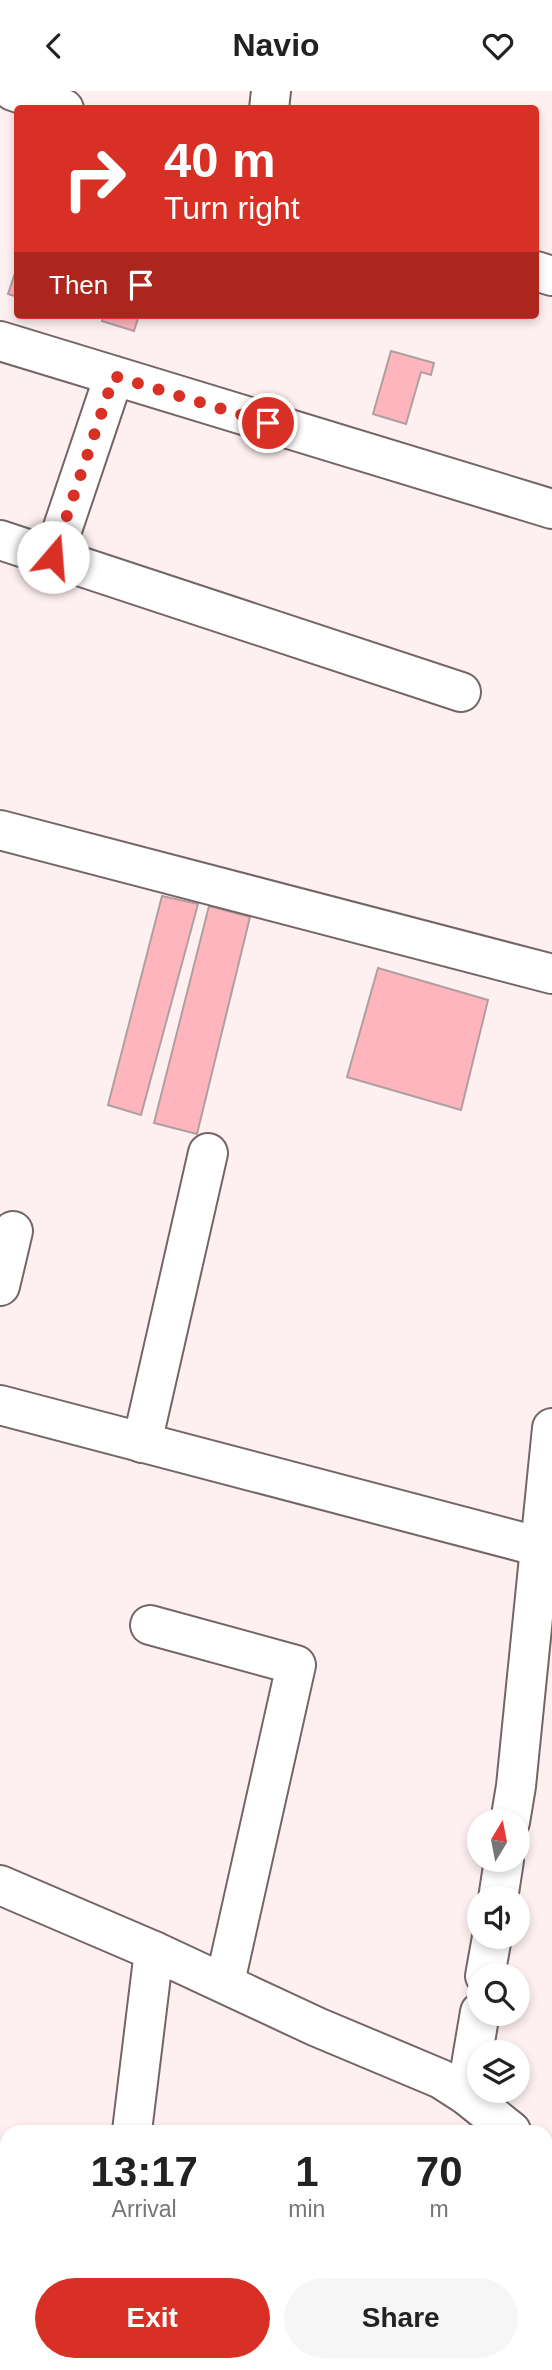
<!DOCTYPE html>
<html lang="en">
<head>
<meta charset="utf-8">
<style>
  body { margin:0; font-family:Helvetica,sans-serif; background:#f6f6f6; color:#222; height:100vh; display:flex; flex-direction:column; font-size:26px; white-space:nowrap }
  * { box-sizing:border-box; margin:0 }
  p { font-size:23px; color:#767676 }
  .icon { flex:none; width:38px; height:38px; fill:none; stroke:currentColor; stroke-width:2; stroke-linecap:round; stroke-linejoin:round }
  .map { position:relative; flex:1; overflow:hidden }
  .panel { position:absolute; left:0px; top:2034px; width:553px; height:247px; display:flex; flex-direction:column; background:#fff; border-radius:21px 21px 0 0; box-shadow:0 4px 10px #0003 }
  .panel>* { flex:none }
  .guide { position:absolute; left:14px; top:14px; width:525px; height:214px; border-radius:7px; box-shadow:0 4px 10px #0003; background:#d93025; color:#fff; overflow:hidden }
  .needle { width:46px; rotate:10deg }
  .fabs { position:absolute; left:467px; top:1718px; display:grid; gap:14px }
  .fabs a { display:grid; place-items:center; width:63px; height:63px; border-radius:50%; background:#fff; box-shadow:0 4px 10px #0003; font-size:35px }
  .pin { position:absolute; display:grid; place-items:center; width:60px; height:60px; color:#fff; margin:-30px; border:4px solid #fff; border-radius:50%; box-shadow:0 2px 7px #0007 }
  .me { position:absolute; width:77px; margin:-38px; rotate:18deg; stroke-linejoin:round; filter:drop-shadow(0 0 5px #0008) }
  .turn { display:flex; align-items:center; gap:24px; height:147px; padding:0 35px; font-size:32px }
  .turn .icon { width:91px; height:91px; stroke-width:2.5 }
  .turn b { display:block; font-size:49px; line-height:60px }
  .then { display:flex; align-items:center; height:66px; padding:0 35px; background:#0003; gap:14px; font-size:26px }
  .eta { display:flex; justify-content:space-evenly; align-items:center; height:119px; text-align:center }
  .eta b { font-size:42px; font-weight:700; line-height:49px }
  .cta { display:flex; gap:14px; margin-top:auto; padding:14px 35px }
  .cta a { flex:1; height:80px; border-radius:42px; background:#d93025; color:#fff; font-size:28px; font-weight:700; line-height:80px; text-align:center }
  .cta a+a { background:#f6f6f6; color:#222 }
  header { display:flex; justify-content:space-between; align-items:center; height:91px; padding:0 35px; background:#fff; font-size:32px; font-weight:700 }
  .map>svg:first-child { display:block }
  .building { fill:#feb5bd; stroke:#af9fa0; stroke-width:2 }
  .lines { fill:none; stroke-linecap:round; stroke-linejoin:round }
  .minor-casing { stroke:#746566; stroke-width:42 }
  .minor { stroke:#fff; stroke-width:38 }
  .route { stroke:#d93025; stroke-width:12; stroke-dasharray:0 21.6 }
</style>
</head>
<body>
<header><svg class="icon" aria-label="back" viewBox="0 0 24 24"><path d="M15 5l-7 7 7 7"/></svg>Navio<svg class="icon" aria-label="heart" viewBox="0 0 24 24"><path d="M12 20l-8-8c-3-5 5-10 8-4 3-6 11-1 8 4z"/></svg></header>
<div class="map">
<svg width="552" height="2279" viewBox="0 0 552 2279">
  <rect width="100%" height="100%" fill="#fef0f1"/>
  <g class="building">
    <polygon points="18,173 18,206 8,203"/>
    <polygon points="103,224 139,224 134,240 102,230"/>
    <polygon points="391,260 434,272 431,284 421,281 406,333 373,323"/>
    <polygon points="162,805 198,813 141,1024 108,1014"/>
    <polygon points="209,815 250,826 197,1043 154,1032"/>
    <polygon points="378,877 488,909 461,1019 347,986"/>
  </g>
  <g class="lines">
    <defs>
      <g id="minor">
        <polyline points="13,0 64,18"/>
        <polyline points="269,18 271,0"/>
        <polyline points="536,180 552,185"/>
        <polyline points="0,250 552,418"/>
        <polyline points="0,449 461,601"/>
        <polyline points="53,466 114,285"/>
        <polyline points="0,739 552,883"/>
        <polyline points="0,1195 13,1140"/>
        <polyline points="0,1314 552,1459"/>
        <polyline points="142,1352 208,1062"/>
        <polyline points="150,1534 296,1574 225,1891"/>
        <polyline points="510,1731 516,1695 552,1337"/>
        <polyline points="0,1794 154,1860 317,1936 441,1988 466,2004 511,2040"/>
        <polyline points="498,1808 504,1769"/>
        <polyline points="485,1885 492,1846"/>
        <polyline points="466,2004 480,1921"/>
        <polyline points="132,2040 154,1860"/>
        <polyline points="546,2076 552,2083"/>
        <polyline points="102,2279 103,2273"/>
        <polyline points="468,2279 469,2273"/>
      </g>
    </defs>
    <use href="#minor" class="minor-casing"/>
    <use href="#minor" class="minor"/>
  </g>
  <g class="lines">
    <polyline class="route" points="53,466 114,285 268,332"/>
  </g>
</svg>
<div class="fabs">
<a><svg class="needle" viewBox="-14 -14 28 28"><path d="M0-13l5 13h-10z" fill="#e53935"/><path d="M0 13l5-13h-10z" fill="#767676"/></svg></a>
<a><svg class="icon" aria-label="sound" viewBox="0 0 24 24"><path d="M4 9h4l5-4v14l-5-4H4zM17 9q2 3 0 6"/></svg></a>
<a><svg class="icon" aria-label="search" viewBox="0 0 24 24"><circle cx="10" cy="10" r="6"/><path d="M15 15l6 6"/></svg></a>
<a><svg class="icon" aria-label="layers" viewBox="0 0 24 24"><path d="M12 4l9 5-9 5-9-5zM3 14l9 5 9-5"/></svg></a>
</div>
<div class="pin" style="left:268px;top:332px;background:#d93025"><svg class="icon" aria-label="arrive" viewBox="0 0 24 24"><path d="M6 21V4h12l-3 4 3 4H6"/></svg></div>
<svg class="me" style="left:53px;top:466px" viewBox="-20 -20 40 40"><circle r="19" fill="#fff"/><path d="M0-13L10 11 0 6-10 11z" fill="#d93025"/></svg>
<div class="guide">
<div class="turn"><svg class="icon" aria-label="right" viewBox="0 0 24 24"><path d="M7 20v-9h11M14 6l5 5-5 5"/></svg><div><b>40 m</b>Turn right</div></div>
<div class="then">Then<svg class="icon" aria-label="arrive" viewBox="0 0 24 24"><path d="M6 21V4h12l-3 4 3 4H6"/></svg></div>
</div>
<section class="panel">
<div class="eta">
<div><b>13:17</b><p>Arrival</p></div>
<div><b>1</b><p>min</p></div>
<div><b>70</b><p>m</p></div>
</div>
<div class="cta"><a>Exit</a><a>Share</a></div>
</section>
</div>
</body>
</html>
